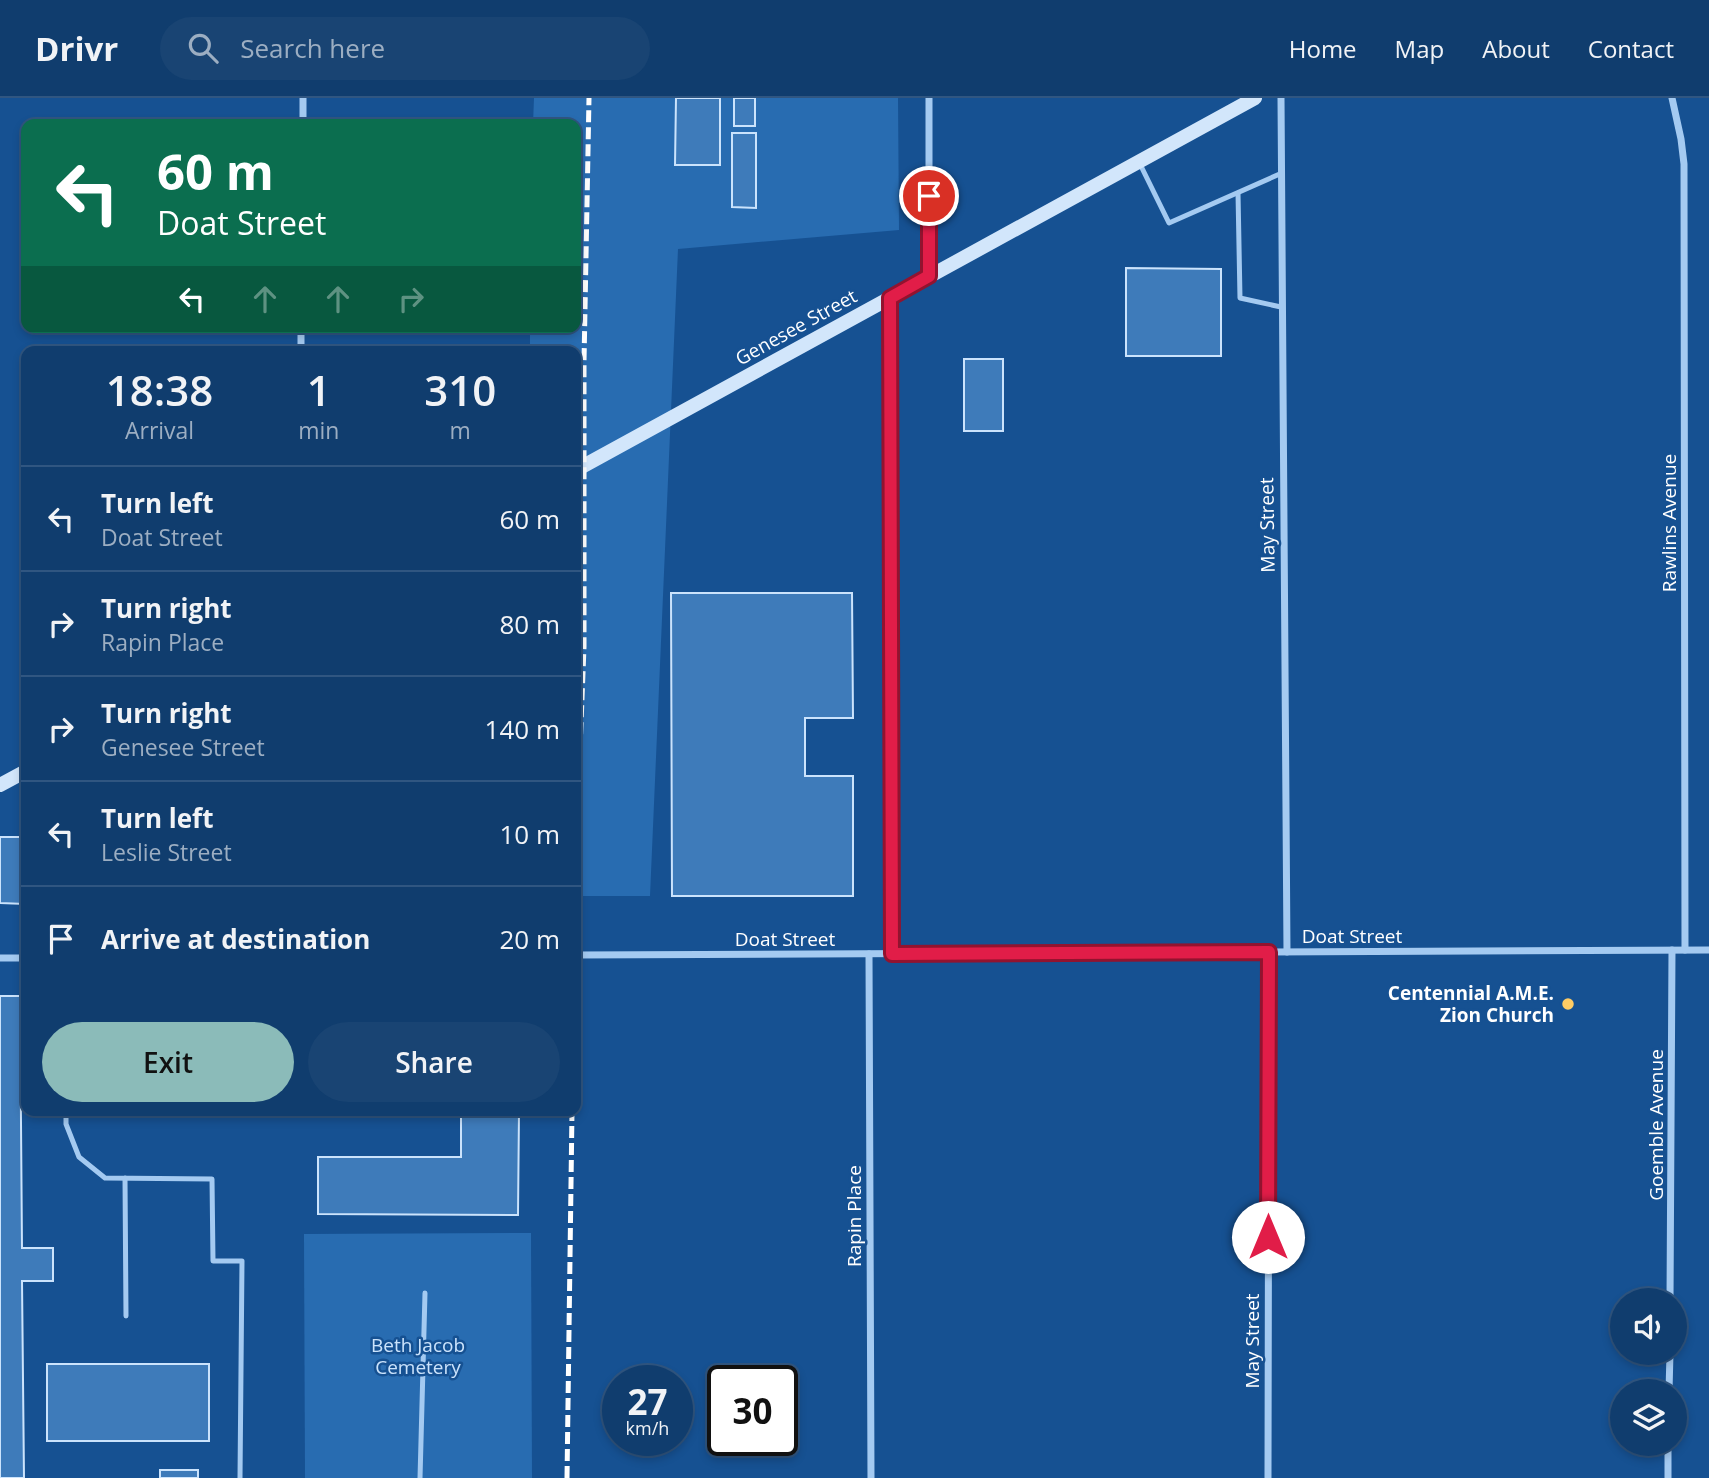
<!DOCTYPE html>
<html lang="en">
<head>
<meta charset="utf-8">
<style>
  body { margin:0; font-family:"Open Sans",sans-serif; background:#194473; color:#f1f3f6; height:100vh; display:flex; flex-direction:column; font-size:26px; white-space:nowrap }
  * { box-sizing:border-box; margin:0 }
  p { font-size:23px; color:#9caec2 }
  .icon { flex:none; width:38px; height:38px; fill:none; stroke:currentColor; stroke-width:2; stroke-linecap:round; stroke-linejoin:round }
  .map { position:relative; flex:1; overflow:hidden }
  .details { position:absolute; left:21px; top:248px; width:560px; height:770px; display:flex; flex-direction:column; background:#103d6e; border-radius:14px; box-shadow:0 4px 10px #0003,0 0 0 2px #305681 }
  .details>* { flex:none }
  .top-card { position:absolute; left:21px; top:21px; width:560px; height:214px; border-radius:14px; box-shadow:0 4px 10px #0003,0 0 0 2px #305681; background:#0b6e4f; color:#fff; overflow:hidden }
  .tools { position:absolute; left:1610px; top:1190px; display:grid; gap:14px }
  .tools a { display:grid; place-items:center; width:77px; height:77px; border-radius:50%; background:#103d6e; box-shadow:0 4px 10px #0003,0 0 0 2px #305681; font-size:35px }
  .speed { position:absolute; left:602px; top:1267px; display:flex; gap:14px; font-size:35px; font-weight:700; text-align:center }
  .speed>* { display:grid; place-content:center; width:91px; height:91px; border-radius:50%; background:#103d6e; box-shadow:0 4px 10px #0003,0 0 0 2px #305681; line-height:1 }
  .speed small { font-size:18px; font-weight:400 }
  .speed .limit { border:4px solid #111; border-radius:10px; background:#fff; color:#111 }
  .pin { position:absolute; display:grid; place-items:center; width:60px; height:60px; color:#fff; margin:-30px; border:4px solid #fff; border-radius:50%; box-shadow:0 2px 7px #0007 }
  .me { position:absolute; width:77px; margin:-38px; rotate:0deg; stroke-linejoin:round; filter:drop-shadow(0 0 5px #0008) }
  .turn { display:flex; align-items:center; gap:24px; height:147px; padding:0 21px; font-size:32px }
  .turn .icon { width:91px; height:91px; stroke-width:2.5 }
  .turn b { display:block; font-size:49px; line-height:60px }
  .lanes { display:flex; align-items:center; height:66px; padding:0 21px; background:#0003; justify-content:center; gap:35px; direction:ltr }
  .lanes .off { opacity:.35 }
  .eta { display:flex; justify-content:space-evenly; align-items:center; height:119px; text-align:center }
  .eta b { font-size:42px; font-weight:600; line-height:49px }
  .button { display:flex; gap:14px; margin-top:auto; padding:14px 21px }
  .button a { flex:1; height:80px; border-radius:42px; background:#8bbbb9; color:#111; font-size:28px; font-weight:600; line-height:80px; text-align:center }
  .button a+a { background:#194473; color:#f1f3f6 }
  ul { padding:0; list-style:none }
  li { display:flex; align-items:center; gap:21px; height:105px; padding:0 21px; border-top:2px solid #305681 }
  li div { flex:1 }
  li b { display:block; font-size:26px }
  li em { font-style:normal }
  header { display:flex; align-items:center; gap:42px; box-sizing:border-box; height:98px; padding:0 35px; background:#103d6e; border-bottom:2px solid #305681 }
  header strong { font-size:33px }
  nav { display:flex; gap:38px; margin-inline-start:auto; font-size:24px }
  .search { width:490px; height:63px; background:#194473; display:flex; align-items:center; gap:18px; box-sizing:border-box; padding:0 24px; border-radius:38px; color:#9caec2; font-size:26px }
  .map>svg:first-child { display:block }
  .green { fill:#286cb1 }
  .building { fill:#3e7bba; stroke:#cbe3fc; stroke-width:2 }
  .lines { fill:none; stroke-linecap:round; stroke-linejoin:round }
  .service { stroke:#a4caf1; stroke-width:5 }
  .minor { stroke:#a4caf1; stroke-width:7 }
  .secondary { stroke:#d2e6fb; stroke-width:14 }
  .rail { stroke:#fff; stroke-width:5; stroke-dasharray:12 5; stroke-linecap:butt }
  .route-casing { stroke:#92132f; stroke-width:18 }
  .route { stroke:#e11d48; stroke-width:12 }
  .poi-dot { fill:#ffcc64; stroke:#165192; stroke-width:2.5 }
  .labels { text-anchor:middle; dominant-baseline:central; stroke-width:5; stroke-linejoin:round; paint-order:stroke }
  .street-label { font-size:19px; fill:#fff; stroke:#165192 }
  .poi-label { font-size:19px; font-weight:bold; fill:#fff; stroke:#165192; text-anchor:end }
  .park-label { font-size:19px; fill:#cbe3fc; stroke:#165192 }
</style>
</head>
<body>
<header>
<strong>Drivr</strong>
<div class="search"><svg class="icon" aria-label="search" viewBox="0 0 24 24"><circle cx="10" cy="10" r="6"/><path d="M15 15l6 6"/></svg>Search here</div>
<nav><a>Home</a><a>Map</a><a>About</a><a>Contact</a></nav>
</header>
<div class="map">
<svg width="1709" height="1380" viewBox="0 0 1709 1380">
  <rect width="100%" height="100%" fill="#165192"/>
  <g class="green">
    <polygon points="534,0 898,0 899,132 678,151 650,798 576,798 576,254 530,254 530,229 576,229 576,26 533,26"/>
    <polygon points="531,1135 532,1380 305,1380 304,1136"/>
  </g>
  <g class="building">
    <polygon points="676,0 720,0 720,67 675,67"/>
    <rect x="734" y="0" width="21" height="28"/>
    <polygon points="732,35 756,35 756,110 732,109"/>
    <polygon points="1126,170 1221,171 1221,258 1126,258"/>
    <rect x="964" y="261" width="39" height="72"/>
    <polygon points="671,495 852,495 853,620 805,620 805,678 853,678 853,798 672,798"/>
    <polygon points="0,739 25,739 25,806 0,805"/>
    <polygon points="0,898 20,898 22,1150 53,1150 53,1183 22,1183 24,1380 0,1380"/>
    <polygon points="461,1013 519,1013 518,1117 318,1116 318,1059 461,1059"/>
    <rect x="47" y="1266" width="162" height="77"/>
    <rect x="160" y="1372" width="38" height="8"/>
  </g>
  <g class="lines">
    <g class="service">
      <polyline points="1139,64 1169,125 1282,75"/>
      <polyline points="1238,95 1240,200 1281,209"/>
      <polyline points="66,1013 66,1026 79,1059 105,1080 212,1081 213,1163 242,1163 240,1380"/>
      <polyline points="125,1080 126,1218"/>
      <polyline points="420,1380 425,1195"/>
    </g>
    <g class="minor">
      <polyline points="1281,0 1287,854"/>
      <polyline points="1672,0 1681,41 1684,66 1685,852"/>
      <polyline points="303,26 303,0"/>
      <polyline points="929,177 929,0"/>
      <polyline points="889,200 893,856"/>
      <polyline points="301,254 301,229"/>
      <polyline points="869,856 871,1380"/>
      <polyline points="576,857 1709,852"/>
      <polyline points="0,860 26,860"/>
      <polyline points="1670,1202 1672,852"/>
      <polyline points="1669,1293 1670,1255"/>
      <polyline points="1268,1380 1269,854"/>
      <polyline points="1668,1380 1668,1346"/>
    </g>
    <g class="secondary">
      <polyline points="576,372 1255,0"/>
      <polyline points="0,687 26,673"/>
    </g>
    <g class="rail">
      <polyline points="576,755 584,549 584,264 589,0"/>
      <polyline points="567,1380 572,1013"/>
    </g>
  </g>
  <g class="lines">
    <defs>
      <polyline id="route" points="929,98 929,178 890,200 892,856 1269,854 1268,1139"/>
    </defs>
    <use href="#route" class="route-casing"/>
    <use href="#route" class="route"/>
  </g>
  <circle class="poi-dot" cx="1568" cy="906" r="7"/>
  <g class="labels">
    <g class="street-label">
      <text transform="translate(796 229) rotate(-29)">Genesee Street</text>
      <text transform="translate(1669 425) rotate(-90)">Rawlins Avenue</text>
      <text transform="translate(1267 427) rotate(-91)">May Street</text>
      <text x="1352" y="838">Doat Street</text>
      <text x="785" y="841">Doat Street</text>
      <text transform="translate(1656 1027) rotate(-90)">Goemble Avenue</text>
      <text transform="translate(854 1118) rotate(-90)">Rapin Place</text>
      <text transform="translate(1252 1243) rotate(-90)">May Street</text>
    </g>
    <g class="poi-label">
      <text x="1554" y="895">Centennial A.M.E.<tspan x="1554" dy="22">Zion Church</tspan></text>
    </g>
    <g class="park-label">
      <text x="418" y="1247">Beth Jacob<tspan x="418" dy="22">Cemetery</tspan></text>
    </g>
  </g>
</svg>
<div class="tools">
<a><svg class="icon" aria-label="sound" viewBox="0 0 24 24"><path d="M4 9h4l5-4v14l-5-4H4zM17 9q2 3 0 6"/></svg></a>
<a><svg class="icon" aria-label="layers" viewBox="0 0 24 24"><path d="M12 4l9 5-9 5-9-5zM3 14l9 5 9-5"/></svg></a>
</div>
<div class="speed"><div>27<small>km/h</small></div><div class="limit">30</div></div>
<div class="pin" style="left:929px;top:98px;background:#d93025"><svg class="icon" aria-label="arrive" viewBox="0 0 24 24"><path d="M6 21V4h12l-3 4 3 4H6"/></svg></div>
<svg class="me" style="left:1268px;top:1139px" viewBox="-20 -20 40 40"><circle r="19" fill="#fff"/><path d="M0-13L10 11 0 6-10 11z" fill="#e11d48"/></svg>
<div class="top-card">
<div class="turn"><svg class="icon" aria-label="left" viewBox="0 0 24 24"><path d="M17 20v-9H6M10 6l-5 5 5 5"/></svg><div><b>60 m</b>Doat Street</div></div>
<div class="lanes"><svg class="icon" aria-label="left" viewBox="0 0 24 24"><path d="M17 20v-9H6M10 6l-5 5 5 5"/></svg><svg class="icon off" aria-label="ahead" viewBox="0 0 24 24"><path d="M12 20V5M6 11l6-6 6 6"/></svg><svg class="icon off" aria-label="ahead" viewBox="0 0 24 24"><path d="M12 20V5M6 11l6-6 6 6"/></svg><svg class="icon off" aria-label="right" viewBox="0 0 24 24"><path d="M7 20v-9h11M14 6l5 5-5 5"/></svg></div>
</div>
<section class="details">
<div class="eta">
<div><b>18:38</b><p>Arrival</p></div>
<div><b>1</b><p>min</p></div>
<div><b>310</b><p>m</p></div>
</div>
<ul>
<li><svg class="icon" aria-label="left" viewBox="0 0 24 24"><path d="M17 20v-9H6M10 6l-5 5 5 5"/></svg><div><b>Turn left</b><p>Doat Street</p></div><em>60 m</em></li>
<li><svg class="icon" aria-label="right" viewBox="0 0 24 24"><path d="M7 20v-9h11M14 6l5 5-5 5"/></svg><div><b>Turn right</b><p>Rapin Place</p></div><em>80 m</em></li>
<li><svg class="icon" aria-label="right" viewBox="0 0 24 24"><path d="M7 20v-9h11M14 6l5 5-5 5"/></svg><div><b>Turn right</b><p>Genesee Street</p></div><em>140 m</em></li>
<li><svg class="icon" aria-label="left" viewBox="0 0 24 24"><path d="M17 20v-9H6M10 6l-5 5 5 5"/></svg><div><b>Turn left</b><p>Leslie Street</p></div><em>10 m</em></li>
<li><svg class="icon" aria-label="arrive" viewBox="0 0 24 24"><path d="M6 21V4h12l-3 4 3 4H6"/></svg><div><b>Arrive at destination</b></div><em>20 m</em></li>
</ul>
<div class="button"><a>Exit</a><a>Share</a></div>
</section>
</div>
</body>
</html>
